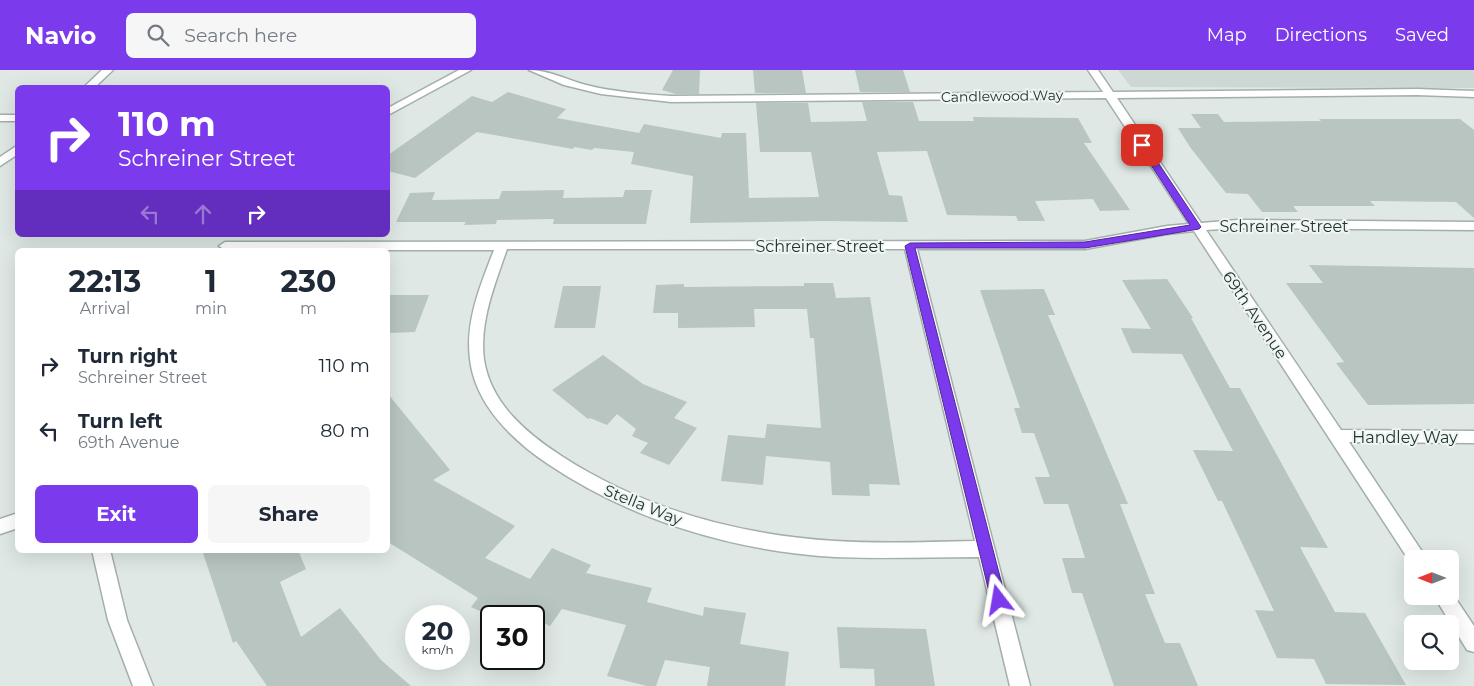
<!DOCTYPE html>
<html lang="en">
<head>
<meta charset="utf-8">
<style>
  body { margin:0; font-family:Montserrat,sans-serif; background:#f6f6f7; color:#1f2937; height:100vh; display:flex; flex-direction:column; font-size:19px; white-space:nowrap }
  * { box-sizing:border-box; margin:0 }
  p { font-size:16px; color:#747a83 }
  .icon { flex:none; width:28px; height:28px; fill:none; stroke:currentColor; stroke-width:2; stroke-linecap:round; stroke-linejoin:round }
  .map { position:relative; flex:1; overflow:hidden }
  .sheet { position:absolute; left:15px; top:178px; width:375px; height:305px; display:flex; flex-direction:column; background:#fff; border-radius:8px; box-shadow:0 5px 20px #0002 }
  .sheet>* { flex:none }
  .guide { position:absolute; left:15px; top:15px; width:375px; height:152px; border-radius:8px; box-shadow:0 5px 20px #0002; background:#7c3aed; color:#fff; overflow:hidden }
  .needle { width:32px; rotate:270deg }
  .fabs { position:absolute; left:1404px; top:480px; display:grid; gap:10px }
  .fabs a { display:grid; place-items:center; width:55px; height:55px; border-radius:8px; background:#fff; box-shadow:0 5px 20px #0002; font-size:25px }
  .speed { position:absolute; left:405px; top:535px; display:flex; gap:10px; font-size:25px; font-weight:700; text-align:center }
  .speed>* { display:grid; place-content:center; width:65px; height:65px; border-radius:50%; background:#fff; box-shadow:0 5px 20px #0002; line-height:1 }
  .speed small { font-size:12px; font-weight:400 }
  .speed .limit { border:2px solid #111; border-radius:8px; background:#fff; color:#111 }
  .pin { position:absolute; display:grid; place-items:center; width:42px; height:42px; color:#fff; margin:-21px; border-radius:10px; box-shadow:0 2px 8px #0006 }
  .me { position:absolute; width:55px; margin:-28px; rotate:346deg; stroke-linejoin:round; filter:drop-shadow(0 0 4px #0008) }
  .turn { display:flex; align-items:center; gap:18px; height:105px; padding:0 20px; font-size:22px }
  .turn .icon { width:65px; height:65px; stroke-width:2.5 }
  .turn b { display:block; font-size:35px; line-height:42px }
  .lanes { display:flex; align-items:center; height:48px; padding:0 20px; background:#0003; justify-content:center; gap:25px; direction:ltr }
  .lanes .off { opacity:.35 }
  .eta { display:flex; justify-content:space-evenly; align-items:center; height:85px; text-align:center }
  .eta b { font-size:30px; font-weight:700; line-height:35px }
  .button { display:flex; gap:10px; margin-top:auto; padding:10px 20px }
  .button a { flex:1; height:58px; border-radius:8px; background:#7c3aed; color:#fff; font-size:20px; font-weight:700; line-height:58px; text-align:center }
  .button a+a { background:#f6f6f7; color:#1f2937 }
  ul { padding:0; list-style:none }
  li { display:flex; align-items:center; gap:15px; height:65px; padding:0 20px }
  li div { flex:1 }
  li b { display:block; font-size:19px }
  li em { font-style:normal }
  header { display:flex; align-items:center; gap:30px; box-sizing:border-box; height:70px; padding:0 25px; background:#7c3aed; color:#fff }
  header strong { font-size:24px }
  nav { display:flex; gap:28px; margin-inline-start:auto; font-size:18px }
  .search { width:350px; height:45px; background:#f6f6f7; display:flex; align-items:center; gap:12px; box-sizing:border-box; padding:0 18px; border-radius:8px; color:#747a83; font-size:19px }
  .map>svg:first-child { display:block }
  .built { fill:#cdd8d3 }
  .building { fill:#b8c5c0 }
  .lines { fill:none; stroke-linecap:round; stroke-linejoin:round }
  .street-casing { stroke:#a3afab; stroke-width:3 }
  .secondary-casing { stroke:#9fb2ac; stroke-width:3 }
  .street { fill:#fff; fill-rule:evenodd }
  .secondary { fill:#fff; fill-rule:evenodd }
  .route { fill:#7c3aed; stroke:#51269a }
  .labels { text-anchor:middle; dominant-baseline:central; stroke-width:4; stroke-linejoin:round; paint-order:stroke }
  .far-street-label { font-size:14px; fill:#223631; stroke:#eff5f2 }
  .street-label { font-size:16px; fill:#223631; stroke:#eff5f2 }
</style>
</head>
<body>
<header>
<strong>Navio</strong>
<div class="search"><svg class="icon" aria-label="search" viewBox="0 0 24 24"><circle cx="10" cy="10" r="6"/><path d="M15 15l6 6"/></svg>Search here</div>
<nav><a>Map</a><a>Directions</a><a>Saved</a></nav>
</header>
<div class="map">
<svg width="1474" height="616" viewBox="0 0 1474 616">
  <rect width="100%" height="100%" fill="#dfe8e4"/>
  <polygon class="built" points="1118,0 1474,0 1474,18 1131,17"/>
  <g class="building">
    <polygon points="673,0 700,0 699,24 676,24 662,20"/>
    <polygon points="753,0 802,0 806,23 755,23"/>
    <polygon points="855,0 903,0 910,22 860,22"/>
    <polygon points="508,22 566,39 557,48 639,63 644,54 721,68 722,63 746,63 749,128 819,127 811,82 760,82 756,33 808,33 811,52 867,51 862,32 913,32 919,51 974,51 973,47 1078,48 1092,73 1084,73 1130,140 1100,141 1093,129 1035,131 1045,151 1018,151 1016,146 947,145 927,81 877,82 889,125 902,126 908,152 826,151 690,153 693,106 631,94 634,82 594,78 592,80 574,77 573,79 477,62 415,108 388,101 388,85 472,26 492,32"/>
    <polygon points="1191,44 1218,44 1224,52 1321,51 1319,49 1460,49 1474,60 1474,148 1456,132 1370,131 1375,136 1293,136 1298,142 1262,142 1248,124 1226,123 1190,77 1178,58 1201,58"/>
    <polygon points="564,120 563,128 623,127 625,120 652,120 646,154 553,154 554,149 497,150 496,154 464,155 466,152 396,152 410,123 435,122 432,130 499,129 502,121"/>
    <polygon points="1309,195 1474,198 1474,334 1368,335 1336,293 1344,292 1286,213 1323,213"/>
    <polygon points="1167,209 1193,248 1191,248 1230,318 1240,318 1328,478 1300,477 1335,542 1365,543 1406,615 1326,614 1314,589 1277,588 1255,540 1274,541 1222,431 1218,431 1193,380 1233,381 1182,284 1132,283 1121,258 1151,259 1122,210"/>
    <polygon points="804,213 833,213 836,228 870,227 900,415 869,414 870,426 832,425 830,392 766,386 763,415 721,411 728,365 765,368 767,354 821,358 814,268 810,268 807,239 754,239 755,257 678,258 678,243 653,243 656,215 684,214 684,217 804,216"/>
    <polygon points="563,216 601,216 595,258 554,258"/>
    <polygon points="1044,219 1055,245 1048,245 1128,434 1120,434 1155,524 1145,524 1165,573 1180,573 1198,616 1114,616 1082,523 1072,523 1062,488 1085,488 1068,434 1044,434 1035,407 1050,407 1034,363 1022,363 1014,338 1020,338 980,220"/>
    <polygon points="388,225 429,225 415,262 388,263"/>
    <polygon points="603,285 643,314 687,332 674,348 697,358 669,395 640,383 648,373 632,366 636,359 617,344 607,355 590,348 588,349 552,320"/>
    <polygon points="388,324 450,400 433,410 515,456 485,488 530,509 552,478 591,495 586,503 652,518 647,532 703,546 704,537 746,543 740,574 789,582 785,616 707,616 710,597 665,590 656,616 647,616 607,606 626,555 562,539 550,556 534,548 534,546 529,546 513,538 507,546 491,546 471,537 478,528 388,472"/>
    <polygon points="202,480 298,480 306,499 280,512 301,567 340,538 381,590 411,616 267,616 236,571 233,573"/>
    <polygon points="837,557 926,559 935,616 875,616 874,599 840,598"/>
  </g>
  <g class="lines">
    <defs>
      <g id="street">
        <polygon points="459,0 471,0 388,45 388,38"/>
        <path d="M529,0C549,0 567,10 586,15C614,22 642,24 671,26L1103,22L1088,0H1098L1113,22L1417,19L1474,21V27L1417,25L1117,28L1201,153L1238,150L1474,152V160L1238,158L1206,160L1341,360L1474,361V373L1349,372L1427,489H1412V495L1194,161L1167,164L1085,179H917L1030,616H1010L979,487C931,487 883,489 835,487C734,481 633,451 548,394C512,370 475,334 470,289C465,251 481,214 494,180H225L219,176L225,172L1085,171L1167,156L1189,154L1106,28L671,32L601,24L564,15ZM507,179H905L975,471C928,472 881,474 835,471C739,465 644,439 563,387C527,364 491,334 484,290C479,252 495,214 507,179Z"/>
        <rect x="0" y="45" width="18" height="6"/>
        <polygon points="18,443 18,458 0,464 0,449"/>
        <polygon points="92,480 110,480 127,550 153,616 133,616 108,550"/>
        <polygon points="1450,520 1474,556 1474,582 1467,580 1434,526 1450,526"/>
      </g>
      <g id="secondary">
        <polygon points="102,0 113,0 94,18 83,18"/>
        <polygon points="18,75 18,84 0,96 0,87"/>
      </g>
    </defs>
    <use href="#street" class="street-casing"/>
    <use href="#secondary" class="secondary-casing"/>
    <use href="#street" class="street"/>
    <use href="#secondary" class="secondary"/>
  </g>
  <polygon class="route" points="1142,72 1145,73 1201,157 1199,159 1085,178 915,178 1006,530 1004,535 999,537 994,535 991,530 905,176 910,173 1085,172 1190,155 1138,75"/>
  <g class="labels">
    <g class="far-street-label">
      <text transform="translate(1002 26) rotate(-1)">Candlewood Way</text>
    </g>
    <g class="street-label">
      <text x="1284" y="156">Schreiner Street</text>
      <text x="820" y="176">Schreiner Street</text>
      <text transform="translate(1255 245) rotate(56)">69th Avenue</text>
      <text x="1405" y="367">Handley Way</text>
      <text transform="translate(643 435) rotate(22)">Stella Way</text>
    </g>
  </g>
</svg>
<div class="fabs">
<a><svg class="needle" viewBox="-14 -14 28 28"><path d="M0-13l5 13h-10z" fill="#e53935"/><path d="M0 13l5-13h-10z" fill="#747a83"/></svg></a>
<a><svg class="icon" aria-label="search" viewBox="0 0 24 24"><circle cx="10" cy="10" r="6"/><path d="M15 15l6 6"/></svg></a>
</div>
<div class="speed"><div>20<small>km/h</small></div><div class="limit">30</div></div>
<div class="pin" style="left:1142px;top:75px;background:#d93025"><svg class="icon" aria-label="arrive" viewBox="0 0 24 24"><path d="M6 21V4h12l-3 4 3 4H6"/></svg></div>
<svg class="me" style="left:999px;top:530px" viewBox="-20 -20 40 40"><path d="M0-17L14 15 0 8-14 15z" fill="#7c3aed" stroke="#fff" stroke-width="4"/></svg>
<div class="guide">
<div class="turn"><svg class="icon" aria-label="right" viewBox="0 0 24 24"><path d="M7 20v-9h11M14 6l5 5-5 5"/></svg><div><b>110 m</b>Schreiner Street</div></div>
<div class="lanes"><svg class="icon off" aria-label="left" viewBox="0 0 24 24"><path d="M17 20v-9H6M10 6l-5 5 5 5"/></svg><svg class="icon off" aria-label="ahead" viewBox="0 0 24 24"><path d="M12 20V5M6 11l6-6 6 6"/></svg><svg class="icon" aria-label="right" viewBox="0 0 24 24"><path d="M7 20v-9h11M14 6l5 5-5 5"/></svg></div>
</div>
<section class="sheet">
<div class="eta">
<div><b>22:13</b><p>Arrival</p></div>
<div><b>1</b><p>min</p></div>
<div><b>230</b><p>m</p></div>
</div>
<ul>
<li><svg class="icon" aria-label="right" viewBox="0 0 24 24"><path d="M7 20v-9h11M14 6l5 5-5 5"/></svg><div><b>Turn right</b><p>Schreiner Street</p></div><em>110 m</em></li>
<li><svg class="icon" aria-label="left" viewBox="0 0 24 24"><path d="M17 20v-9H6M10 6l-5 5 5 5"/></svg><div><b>Turn left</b><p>69th Avenue</p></div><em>80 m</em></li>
</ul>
<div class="button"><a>Exit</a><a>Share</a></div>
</section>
</div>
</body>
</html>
